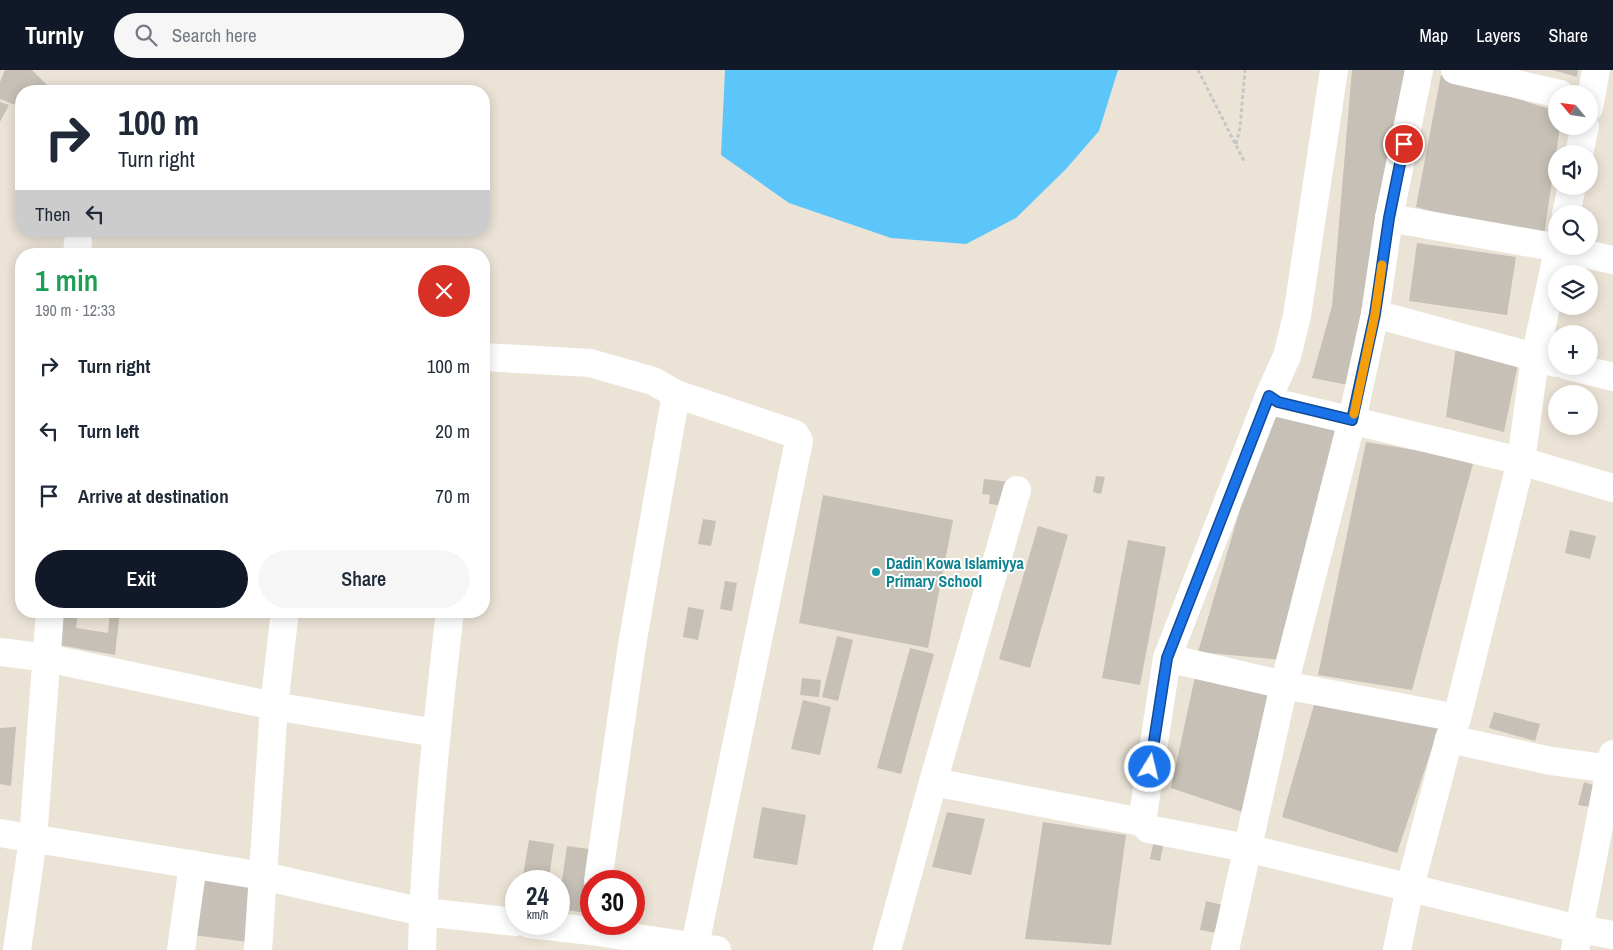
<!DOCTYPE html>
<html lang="en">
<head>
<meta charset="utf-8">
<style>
  body { margin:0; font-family:"Archivo Narrow",sans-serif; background:#f6f6f7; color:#1f2937; height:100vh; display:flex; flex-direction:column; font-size:19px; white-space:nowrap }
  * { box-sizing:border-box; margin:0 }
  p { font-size:16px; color:#747a83 }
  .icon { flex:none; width:28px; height:28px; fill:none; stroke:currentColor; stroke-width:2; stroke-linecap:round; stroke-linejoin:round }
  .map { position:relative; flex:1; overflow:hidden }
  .sheet { position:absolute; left:15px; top:178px; width:475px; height:370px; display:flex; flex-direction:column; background:#fff; border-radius:20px; box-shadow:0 2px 12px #0003 }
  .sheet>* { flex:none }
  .guide { position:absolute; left:15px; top:15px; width:475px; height:152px; border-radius:20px; box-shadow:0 2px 12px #0003; background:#fff; color:#1f2937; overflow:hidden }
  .needle { width:32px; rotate:299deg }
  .tools { position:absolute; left:1548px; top:15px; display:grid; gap:10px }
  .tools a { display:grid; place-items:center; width:50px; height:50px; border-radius:50%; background:#fff; box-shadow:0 2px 12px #0003; font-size:25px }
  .speed { position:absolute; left:505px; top:800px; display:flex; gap:10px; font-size:25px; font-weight:700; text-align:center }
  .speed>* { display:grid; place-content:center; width:65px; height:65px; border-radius:50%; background:#fff; box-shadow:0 2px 12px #0003; line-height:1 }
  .speed small { font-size:12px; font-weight:400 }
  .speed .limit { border:8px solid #d22; background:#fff; color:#111 }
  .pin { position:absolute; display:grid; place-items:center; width:42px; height:42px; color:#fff; margin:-21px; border:2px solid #fff; border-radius:50%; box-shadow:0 1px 5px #0007 }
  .me { position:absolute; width:55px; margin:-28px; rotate:9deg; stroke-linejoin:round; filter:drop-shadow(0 0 4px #0008) }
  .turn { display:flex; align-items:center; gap:18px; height:105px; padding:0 20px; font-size:22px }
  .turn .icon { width:65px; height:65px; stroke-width:2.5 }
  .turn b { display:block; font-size:35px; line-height:42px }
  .then { display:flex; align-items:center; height:48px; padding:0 20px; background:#0003; gap:10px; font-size:19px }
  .round { display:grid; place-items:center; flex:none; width:52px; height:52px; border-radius:26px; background:#f6f6f7 }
  .headline { display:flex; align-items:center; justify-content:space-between; height:85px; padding:0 20px }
  h1 { font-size:30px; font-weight:600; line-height:38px; color:#1e9e55 }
  .cta { display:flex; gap:10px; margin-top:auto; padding:10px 20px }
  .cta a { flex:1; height:58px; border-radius:30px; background:#111827; color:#fff; font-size:20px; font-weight:600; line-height:58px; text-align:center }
  .cta a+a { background:#f6f6f7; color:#1f2937 }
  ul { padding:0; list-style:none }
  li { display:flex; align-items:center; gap:15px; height:65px; padding:0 20px }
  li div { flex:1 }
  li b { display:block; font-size:19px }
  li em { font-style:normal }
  header { display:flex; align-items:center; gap:30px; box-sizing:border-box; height:70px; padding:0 25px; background:#111827; color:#fff }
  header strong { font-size:24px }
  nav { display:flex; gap:28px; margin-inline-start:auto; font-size:18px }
  .search { width:350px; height:45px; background:#f6f6f7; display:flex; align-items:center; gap:12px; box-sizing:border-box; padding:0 18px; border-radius:28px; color:#747a83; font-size:19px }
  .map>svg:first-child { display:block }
  .water { fill:#5cc5fa }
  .building { fill:#c6c0b6 }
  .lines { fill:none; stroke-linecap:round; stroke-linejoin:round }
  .path { stroke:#c7c7c7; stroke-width:3; stroke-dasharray:4 2.5; stroke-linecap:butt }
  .street { stroke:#fff; stroke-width:28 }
  .route-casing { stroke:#114b97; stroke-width:12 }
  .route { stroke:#1a73e8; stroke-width:9 }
  .slow { stroke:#f59e0b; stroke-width:9 }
  .culture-dot { fill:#0f9aa8; stroke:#fff; stroke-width:2 }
  .labels { text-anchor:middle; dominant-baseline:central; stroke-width:4; stroke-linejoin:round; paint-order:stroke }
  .culture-label { font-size:16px; font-weight:bold; fill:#0d838f; stroke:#fff; text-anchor:start }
</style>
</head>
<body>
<header>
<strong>Turnly</strong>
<div class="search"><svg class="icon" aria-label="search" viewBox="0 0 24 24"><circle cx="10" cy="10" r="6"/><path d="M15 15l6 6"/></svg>Search here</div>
<nav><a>Map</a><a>Layers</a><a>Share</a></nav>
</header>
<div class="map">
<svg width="1613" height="880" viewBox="0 0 1613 880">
  <rect width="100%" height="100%" fill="#ebe3d6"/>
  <polygon class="water" points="725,0 1118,0 1099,61 1066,99 1016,148 966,174 891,168 789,133 721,85"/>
  <g class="building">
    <polygon points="5,0 32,0 50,18 48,21 21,21 21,37 0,29 0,12"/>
    <polygon points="1352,0 1410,0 1354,316 1312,308 1332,236"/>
    <polygon points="1553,0 1578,0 1577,7"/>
    <polygon points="1441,5 1556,41 1556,56 1560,56 1543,172 1416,137"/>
    <polygon points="0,32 9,35 0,52"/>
    <polygon points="1417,173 1516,187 1507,245 1409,231"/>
    <polygon points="1456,277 1518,294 1504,362 1446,347"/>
    <polygon points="1271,334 1342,362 1284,590 1198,582"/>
    <polygon points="1366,372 1474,390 1412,620 1318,605"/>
    <polygon points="1096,406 1105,407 1101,424 1093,422"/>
    <polygon points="984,409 1010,412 1007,436 989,434 990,425 982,424"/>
    <polygon points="823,425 953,450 928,578 799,553"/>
    <polygon points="703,449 716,451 711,476 698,474"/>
    <polygon points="1038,456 1068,465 1030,598 999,589"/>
    <polygon points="1570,460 1596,466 1590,489 1565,483"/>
    <polygon points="1128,470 1166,477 1140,615 1102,608"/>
    <polygon points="725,511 737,513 732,541 720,539"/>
    <polygon points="688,537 704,540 698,570 683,567"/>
    <polygon points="62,541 78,541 76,558 108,563 110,541 120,541 115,585 59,575"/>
    <polygon points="837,566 853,570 838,631 822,627"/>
    <polygon points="910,578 934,584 901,704 877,698"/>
    <polygon points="1196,602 1275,618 1245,743 1171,718"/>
    <polygon points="802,608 821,610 819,627 800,625"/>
    <polygon points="1316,628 1440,654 1397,783 1282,747"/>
    <polygon points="803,630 831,637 820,685 791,679"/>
    <polygon points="1494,642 1540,654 1535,671 1489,658"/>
    <polygon points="16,657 11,716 0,714 0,658"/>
    <polygon points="1584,712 1596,716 1590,737 1578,735"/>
    <polygon points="762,737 806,745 797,795 753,788"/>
    <polygon points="947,742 985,749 971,805 932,797"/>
    <polygon points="1043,752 1126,765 1111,875 1025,869"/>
    <polygon points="529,770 554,774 549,808 562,810 567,776 596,780 586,843 559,839 559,811 522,811"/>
    <polygon points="1154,770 1164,772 1160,791 1150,789"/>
    <polygon points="203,800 257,808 248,872 193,865"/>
    <polygon points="1206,831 1223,835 1217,863 1200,860"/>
  </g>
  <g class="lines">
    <g class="path">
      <polyline points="1198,0 1245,93"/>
      <polyline points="1236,74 1240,58 1245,0"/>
    </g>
    <g class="street">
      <polyline points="1334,0 1297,246 1287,286 1269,326 1167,588 1142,752 1148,759 1247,778 1579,859 1613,865"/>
      <polyline points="1455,0 1560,24"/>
      <polyline points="1589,38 1596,0"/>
      <polyline points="1579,84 1585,56"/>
      <polyline points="1566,144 1572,116"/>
      <polyline points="1389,148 1559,178 1613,190"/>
      <polyline points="77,184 78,172"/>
      <polyline points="1375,244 1556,293"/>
      <polyline points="484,287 590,293 653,311 676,324"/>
      <polyline points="1568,296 1613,307"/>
      <polyline points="1269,326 1278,333 1521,391 1613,418"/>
      <polyline points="0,582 47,588 274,636 436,663"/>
      <polyline points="1167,588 1284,615 1457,648"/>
      <polyline points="1449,669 1551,691 1613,699"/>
      <polyline points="933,712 1142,752"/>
      <polyline points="0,763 263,806 423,842 516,852"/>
      <polyline points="598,811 632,575 676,324 795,364 799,371 694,880"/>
      <polyline points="529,854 591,861 717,880"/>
      <polyline points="17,880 33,769 50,541"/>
      <polyline points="181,880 193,794"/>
      <polyline points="258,880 274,636 285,541"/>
      <path d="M422,880C425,767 437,654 450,541"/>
      <polyline points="887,880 933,712 1017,420"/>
      <polyline points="1225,880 1284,615 1352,350 1375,244 1389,148 1419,0"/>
      <polyline points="1397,880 1410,817 1449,669 1457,648 1521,391 1535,288 1559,176"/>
      <polyline points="1575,880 1613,684"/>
    </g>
  </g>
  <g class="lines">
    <defs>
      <polyline id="route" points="1150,697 1167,588 1269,326 1278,332 1352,350 1375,244 1389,148 1404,74"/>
    </defs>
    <use href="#route" class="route-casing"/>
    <use href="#route" class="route"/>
    <polyline class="slow" points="1354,344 1375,244 1382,195"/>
  </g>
  <circle class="culture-dot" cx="876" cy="502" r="5"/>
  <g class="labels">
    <g class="culture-label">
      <text x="886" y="493">Dadin Kowa Islamiyya<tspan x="886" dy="18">Primary School</tspan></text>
    </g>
  </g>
</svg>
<div class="tools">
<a><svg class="needle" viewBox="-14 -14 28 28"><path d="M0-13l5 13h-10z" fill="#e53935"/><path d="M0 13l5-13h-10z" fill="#747a83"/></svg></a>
<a><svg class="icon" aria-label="sound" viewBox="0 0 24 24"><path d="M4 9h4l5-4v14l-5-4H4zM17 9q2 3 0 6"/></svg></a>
<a><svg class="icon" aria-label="search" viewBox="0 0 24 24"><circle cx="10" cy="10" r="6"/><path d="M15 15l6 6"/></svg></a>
<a><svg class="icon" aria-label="layers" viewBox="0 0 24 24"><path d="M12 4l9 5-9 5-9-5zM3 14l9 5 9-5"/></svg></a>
<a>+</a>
<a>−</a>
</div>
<div class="speed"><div>24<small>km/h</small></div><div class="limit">30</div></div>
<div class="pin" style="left:1404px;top:74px;background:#d93025"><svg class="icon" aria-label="arrive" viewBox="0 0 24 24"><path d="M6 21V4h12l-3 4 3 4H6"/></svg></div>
<svg class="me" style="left:1150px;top:697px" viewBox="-20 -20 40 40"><circle r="17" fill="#1a73e8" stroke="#fff" stroke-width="3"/><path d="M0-11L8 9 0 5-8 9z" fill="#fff"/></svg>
<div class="guide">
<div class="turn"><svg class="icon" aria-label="right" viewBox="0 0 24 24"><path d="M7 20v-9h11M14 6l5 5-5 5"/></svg><div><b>100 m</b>Turn right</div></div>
<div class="then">Then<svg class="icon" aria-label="left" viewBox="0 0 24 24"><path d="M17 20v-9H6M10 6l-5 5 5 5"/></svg></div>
</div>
<section class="sheet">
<div class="headline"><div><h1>1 min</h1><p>190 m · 12:33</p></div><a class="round" style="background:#d93025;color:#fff"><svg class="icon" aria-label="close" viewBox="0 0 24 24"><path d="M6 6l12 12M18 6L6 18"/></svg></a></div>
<ul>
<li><svg class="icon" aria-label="right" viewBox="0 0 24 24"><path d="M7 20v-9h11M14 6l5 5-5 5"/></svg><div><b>Turn right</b></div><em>100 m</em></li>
<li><svg class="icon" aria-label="left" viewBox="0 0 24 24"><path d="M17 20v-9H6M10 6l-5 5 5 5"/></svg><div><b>Turn left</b></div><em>20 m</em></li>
<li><svg class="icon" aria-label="arrive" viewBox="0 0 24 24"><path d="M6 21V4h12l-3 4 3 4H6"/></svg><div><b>Arrive at destination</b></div><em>70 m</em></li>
</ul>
<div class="cta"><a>Exit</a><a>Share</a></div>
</section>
</div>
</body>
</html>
